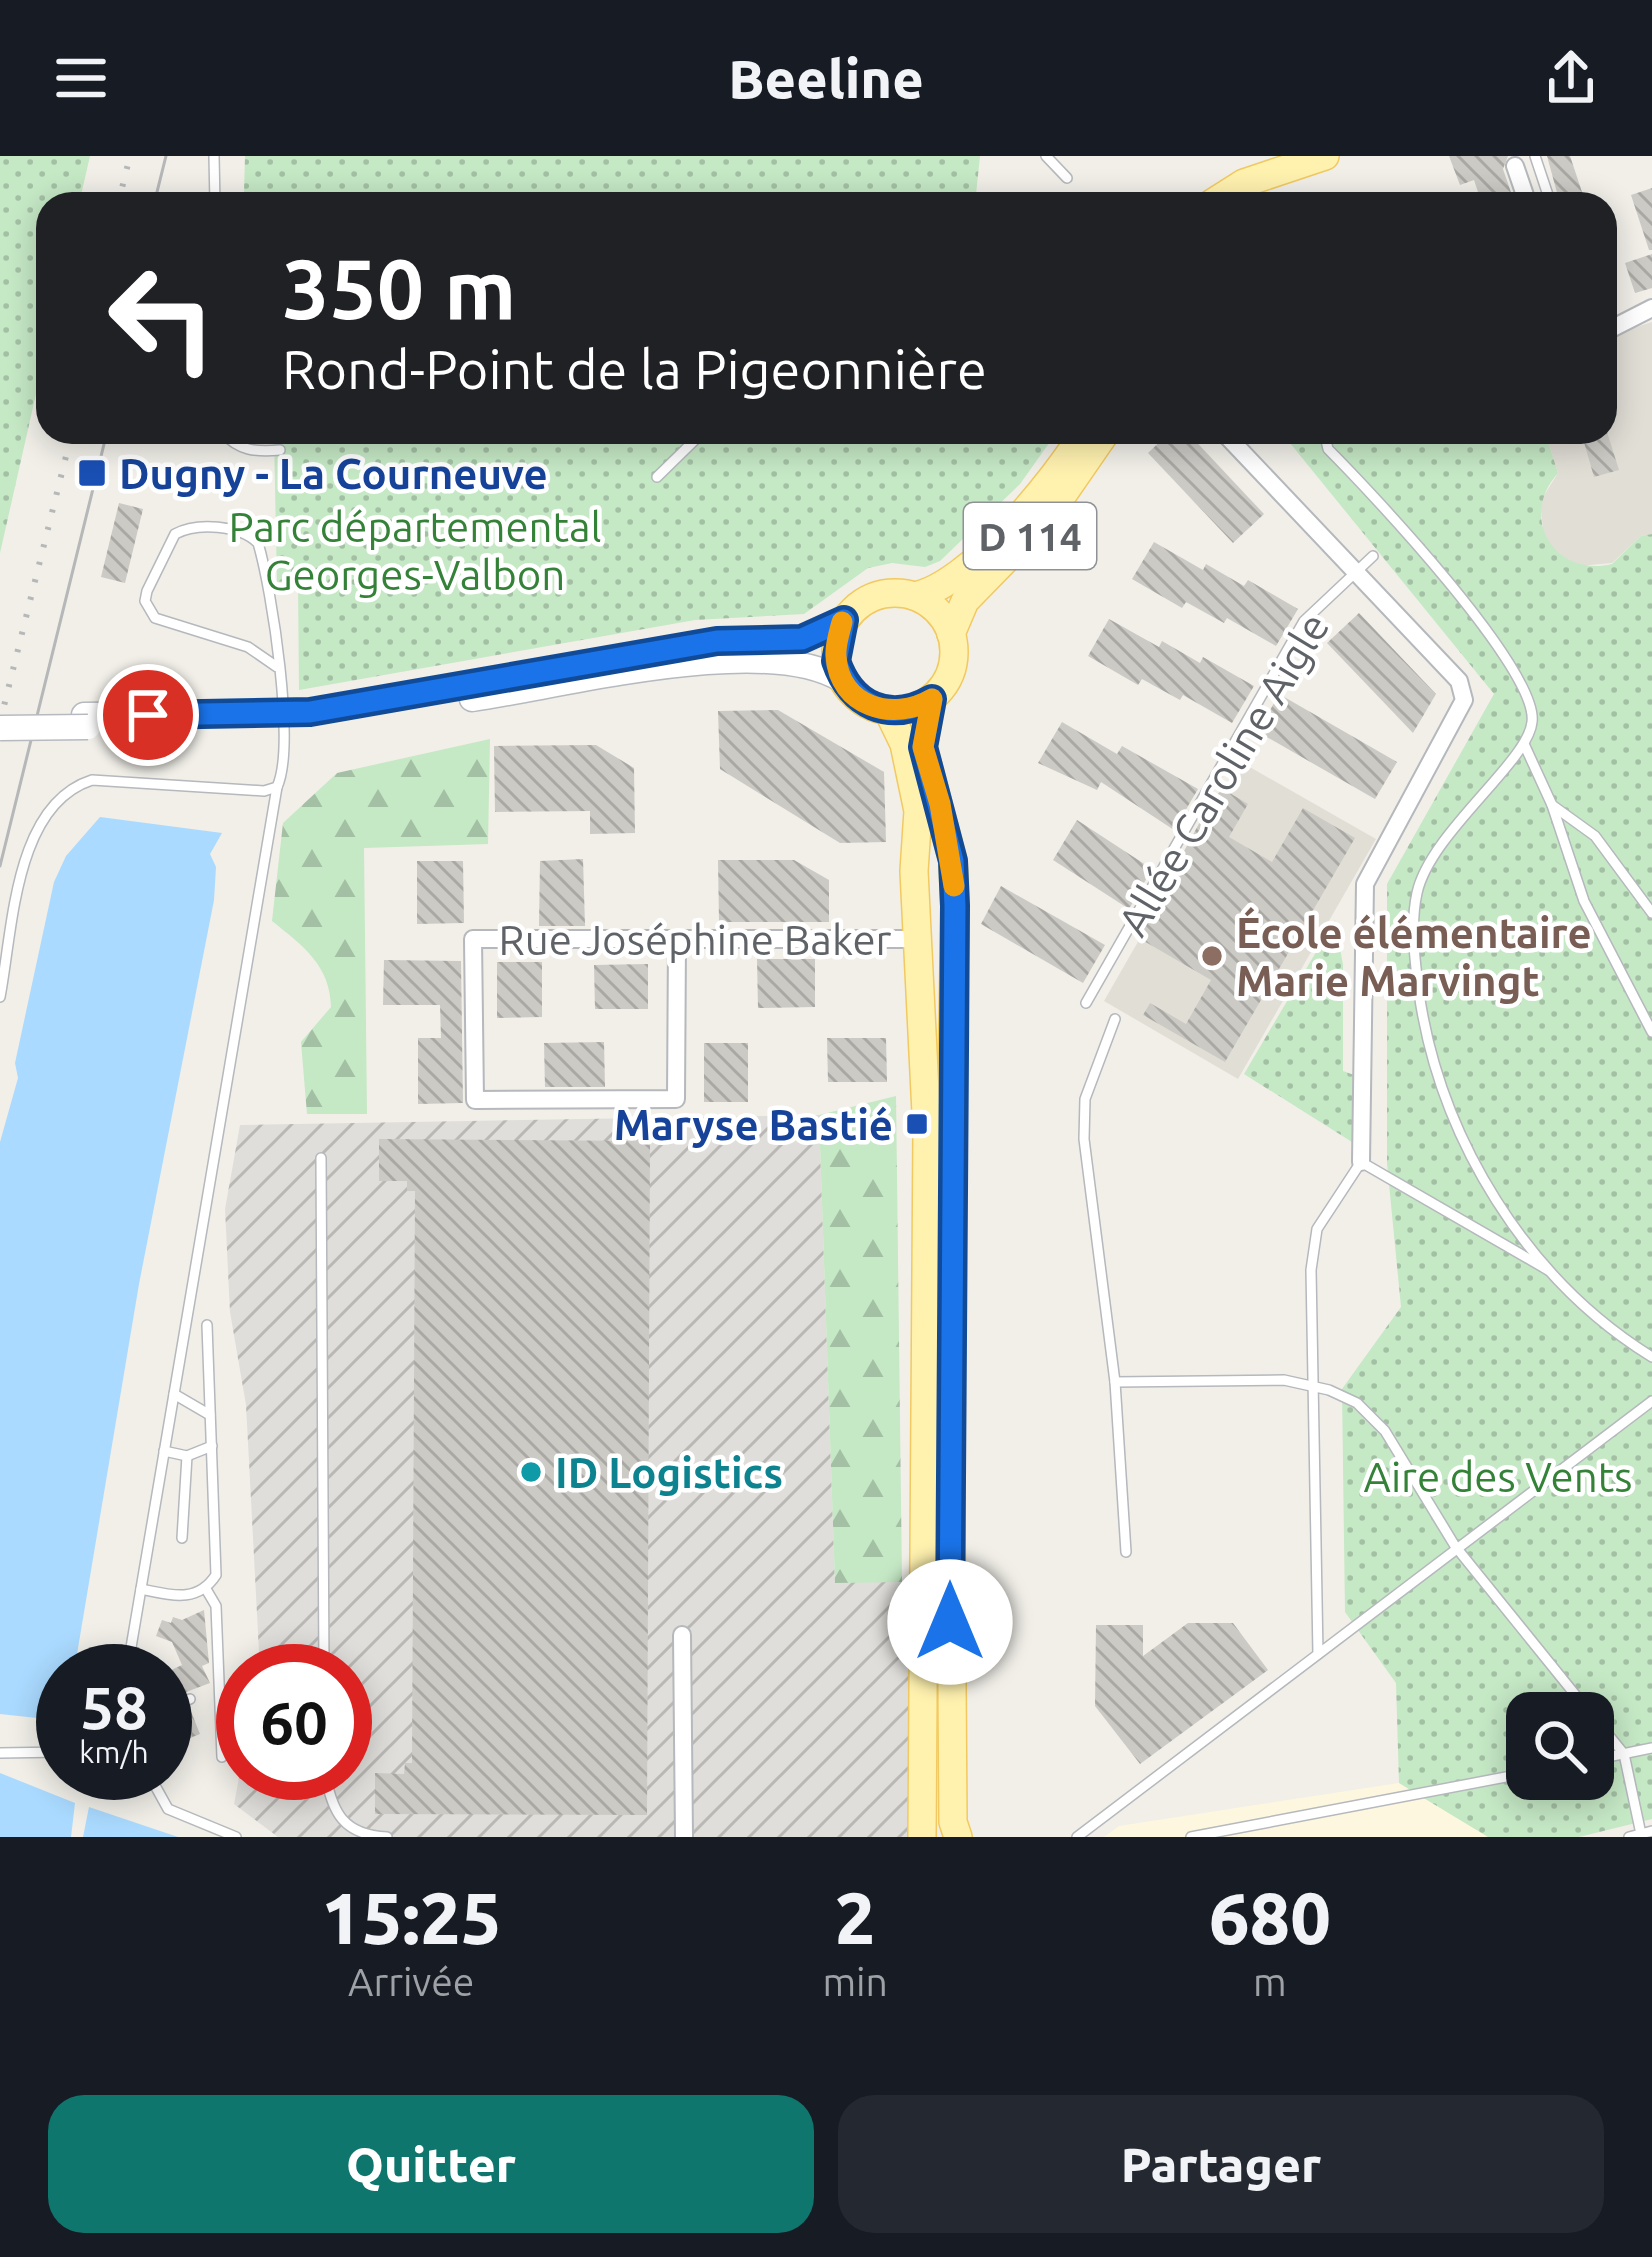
<!DOCTYPE html>
<html lang="fr">
<head>
<meta charset="utf-8">
<style>
  body { margin:0; font-family:Ubuntu,sans-serif; background:#242831; color:#f1f3f6; height:100vh; display:flex; flex-direction:column; font-size:45px; white-space:nowrap }
  * { box-sizing:border-box; margin:0 }
  p { font-size:39px; color:#9ea1a6 }
  .icon { flex:none; width:66px; height:66px; fill:none; stroke:currentColor; stroke-width:2; stroke-linecap:round; stroke-linejoin:round }
  .map { position:relative; height:1681px; overflow:hidden }
  .drawer { display:flex; flex-direction:column; background:#171b24; flex:1 }
  .drawer>* { flex:none }
  .banner { position:absolute; left:36px; top:36px; width:1581px; height:252px; border-radius:36px; box-shadow:0 6px 30px #0003; background:#202124; color:#fff; overflow:hidden }
  .fabs { position:absolute; left:1506px; top:1536px; display:grid; gap:24px }
  .fabs a { display:grid; place-items:center; width:108px; height:108px; border-radius:24px; background:#171b24; box-shadow:0 6px 30px #0003; font-size:60px }
  .speed { position:absolute; left:36px; top:1488px; display:flex; gap:24px; font-size:60px; font-weight:700; text-align:center }
  .speed>* { display:grid; place-content:center; width:156px; height:156px; border-radius:50%; background:#171b24; box-shadow:0 6px 30px #0003; line-height:1 }
  .speed small { font-size:30px; font-weight:400 }
  .speed .limit { border:18px solid #d22; background:#fff; color:#111 }
  .pin { position:absolute; display:grid; place-items:center; width:102px; height:102px; color:#fff; margin:-51px; border:6px solid #fff; border-radius:50%; box-shadow:0 3px 12px #0007 }
  .me { position:absolute; width:132px; margin:-66px; rotate:0deg; stroke-linejoin:round; filter:drop-shadow(0 0 9px #0008) }
  .turn { display:flex; align-items:center; gap:42px; height:252px; padding:0 48px; font-size:54px }
  .turn .icon { width:156px; height:156px; stroke-width:2.5 }
  .turn b { display:block; font-size:84px; line-height:102px }
  .eta { display:flex; justify-content:space-evenly; align-items:center; height:204px; text-align:center }
  .eta b { font-size:72px; font-weight:800; line-height:84px }
  .action { display:flex; gap:24px; margin-top:auto; padding:24px 48px }
  .action a { flex:1; height:138px; border-radius:36px; background:#0f766e; color:#fff; font-size:48px; font-weight:800; line-height:138px; text-align:center }
  .action a+a { background:#242831; color:#f1f3f6 }
  header { display:flex; justify-content:space-between; align-items:center; height:156px; padding:0 48px; background:#171b24; font-size:54px; font-weight:800 }
  .map>svg:first-child { display:block }
  .commercial { fill:#fef7e0 }
  .industrial { fill:url(#industrial-furrows) }
  .education { fill:#e1ded6 }
  .forest { fill:url(#forest-firs) }
  .park { fill:url(#park-dots); fill-rule:evenodd }
  .water { fill:#aadaff }
  .building { fill:url(#building-back-hatch) }
  .lines { fill:none; stroke-linecap:round; stroke-linejoin:round }
  .lane-casing { stroke:#b5b8bc; stroke-width:12 }
  .street-casing { stroke:#b5b8bc; stroke-width:20 }
  .secondary-casing { stroke:#b6babf; stroke-width:27 }
  .primary-casing { stroke:#f2c960; stroke-width:30 }
  .lane { stroke:#fff; stroke-width:9 }
  .street { stroke:#fff; stroke-width:16 }
  .secondary { stroke:#fff; stroke-width:24 }
  .primary { stroke:#fff2af; stroke-width:27 }
  .tram { stroke:#b6b7b8; stroke-width:3 }
  .rail { stroke:#b6b7b8; stroke-width:6; stroke-dasharray:3 15; stroke-linecap:butt }
  .secondary-bridge-casing { stroke:#b6babf; stroke-width:27; stroke-linecap:butt }
  .secondary-bridge { stroke:#fff; stroke-width:24 }
  .route-casing { stroke:#114b97; stroke-width:30 }
  .route { stroke:#1a73e8; stroke-width:21 }
  .slow { stroke:#f59e0b; stroke-width:21 }
  .transit-dot { fill:#1a4fb4; stroke:#fff; stroke-width:4.5 }
  .education-dot { fill:#8d6e63; stroke:#fff; stroke-width:4.5 }
  .culture-dot { fill:#0f9aa8; stroke:#fff; stroke-width:4.5 }
  .labels { text-anchor:middle; dominant-baseline:central; stroke-width:9; stroke-linejoin:round; paint-order:stroke }
  .shield { fill:#fff; stroke:#8f9295; stroke-width:3 }
  .shield-label { font-size:39px; font-weight:bold; fill:#5f6368 }
  .transit-label { font-size:42px; font-weight:bold; fill:#164399; stroke:#fff; text-anchor:start }
  .park-label { font-size:42px; fill:#348238; stroke:#fff }
  .street-label { font-size:42px; fill:#5f6368; stroke:#fff }
  .education-label { font-size:42px; font-weight:bold; fill:#785e54; stroke:#fff; text-anchor:start }
  .culture-label { font-size:42px; font-weight:bold; fill:#0d838f; stroke:#fff; text-anchor:start }
</style>
</head>
<body>
<header><svg class="icon" aria-label="menu" viewBox="0 0 24 24"><path d="M4 6h16M4 12h16M4 18h16"/></svg>Beeline<svg class="icon" aria-label="share" viewBox="0 0 24 24"><path d="M12 15V3M7 8l5-5 5 5M5 13v7h14v-7"/></svg></header>
<div class="map">
<svg width="1652" height="1681" viewBox="0 0 1652 1681">
  <defs>
    <pattern id="industrial-furrows" width="10" height="10" patternUnits="userSpaceOnUse" patternTransform="scale(3)"><rect width="10" height="10" fill="#e0deda"/><path d="M-1 1l2-2M0 10L10 0M9 11l2-2" fill="none" stroke="#b9b8b5"/></pattern>
    <pattern id="forest-firs" width="22" height="20" patternUnits="userSpaceOnUse" patternTransform="scale(3)"><rect width="22" height="20" fill="#c5e8c5"/><path d="M5 1l3.5 6h-7zM16 11l3.5 6h-7z" fill="#a3c0a4"/></pattern>
    <pattern id="park-dots" width="8" height="8" patternUnits="userSpaceOnUse" patternTransform="scale(3)"><rect width="8" height="8" fill="#c5e8c5"/><path d="M2 2h.1M6 6h.1" fill="none" stroke="#a3c0a4" stroke-width="1.8" stroke-linecap="round"/></pattern>
    <pattern id="building-back-hatch" width="6" height="6" patternUnits="userSpaceOnUse" patternTransform="scale(3)"><rect width="6" height="6" fill="#cccac5"/><path d="M-1 5l2 2M0 0l6 6M5-1l2 2" fill="none" stroke="#a9a8a4"/></pattern>
  </defs>
  <rect width="100%" height="100%" fill="#f1efe8"/>
  <polygon class="commercial" points="1399,1627 1489,1681 1104,1681 1119,1670"/>
  <polygon class="industrial" points="819,959 835,1426 902,1426 925,1660 910,1681 278,1681 234,1648 243,1601 243,1617 345,1617 345,1515 260,1515 246,1249 230,1156 225,1053 240,969"/>
  <g class="education">
    <polygon points="1652,166 1652,378 1641,380 1612,407 1579,410 1562,402 1544,382 1540,346 1558,317 1545,276 1605,276 1605,181"/>
    <polygon points="1241,606 1376,683 1238,923 1104,845"/>
  </g>
  <g class="forest">
    <path d="M490,583L488,688L364,692L367,958H307L301,886L331,851C330,809 303,790 272,765L283,667L337,617Z"/>
    <polygon points="896,940 902,1426 835,1427 819,959"/>
  </g>
  <g class="park">
    <polygon points="0,0 90,0 79,48 48,48 48,185 0,397"/>
    <polygon points="245,0 980,0 975,48 234,48 244,36"/>
    <polygon points="257,276 1057,276 1020,328 940,405 925,411 892,407 868,412 804,458 695,464 299,534 298,424 277,426 274,282"/>
    <path d="M1281,276H1545L1558,317C1518,361 1554,422 1612,408L1641,380L1652,378V1663L1579,1681H1488L1399,1627L1396,1527L1345,1456L1342,1233L1401,1151L1387,1007V728L1494,538ZM1527,1557H1593V1623H1527Z"/>
    <polygon points="1335,764 1343,809 1343,915 1354,919 1352,986 1244,918"/>
  </g>
  <g class="water">
    <polygon points="100,661 222,677 210,698 216,711 214,744 139,1128 76,1504 72,1515 63,1515 63,1537 51,1556 37,1562 0,1558 0,986 18,922 15,907 54,726 66,700"/>
    <polygon points="0,1617 75,1647 71,1681 0,1681"/>
    <polygon points="89,1651 178,1681 83,1681"/>
  </g>
  <g class="building">
    <polygon points="1449,0 1508,0 1503,13 1515,48 1482,48 1474,24 1460,29"/>
    <polygon points="1547,0 1570,0 1582,36 1559,44"/>
    <polygon points="1652,32 1652,94 1649,94 1631,39"/>
    <polygon points="1652,98 1652,132 1635,137 1625,107"/>
    <polygon points="1170,276 1187,276 1264,358 1233,387 1148,297"/>
    <polygon points="1581,276 1607,276 1619,314 1594,321"/>
    <polygon points="119,347 143,353 125,427 101,421"/>
    <polygon points="1154,386 1203,414 1206,408 1244,430 1248,424 1298,453 1276,490 1227,462 1224,467 1186,446 1182,452 1132,423"/>
    <polygon points="1359,457 1436,538 1413,577 1327,487"/>
    <polygon points="1109,463 1159,491 1162,485 1200,507 1203,501 1254,530 1232,567 1183,539 1180,544 1142,523 1138,529 1088,500"/>
    <polygon points="1279,538 1397,606 1375,643 1258,576"/>
    <polygon points="778,554 884,616 886,686 840,687 720,613 718,555"/>
    <polygon points="1062,566 1117,598 1122,590 1198,633 1174,674 1101,626 1097,634 1038,607"/>
    <polygon points="596,589 634,612 635,677 590,678 590,655 495,656 494,590"/>
    <polygon points="1223,633 1248,648 1229,681 1272,706 1303,652 1355,682 1225,906 1143,859 1150,847 1186,868 1211,824 1137,781 1213,642"/>
    <polygon points="1077,664 1152,713 1129,753 1053,704"/>
    <polygon points="583,703 585,770 539,770 540,705"/>
    <polygon points="718,704 794,704 829,724 829,766 719,766"/>
    <polygon points="417,705 463,705 464,767 417,768"/>
    <polygon points="1001,730 1105,789 1083,827 981,768"/>
    <polygon points="757,803 815,803 815,851 758,852"/>
    <polygon points="384,804 461,805 463,947 418,948 418,882 441,882 440,849 383,849"/>
    <polygon points="497,806 542,806 542,861 497,862"/>
    <polygon points="648,808 648,853 595,853 594,809"/>
    <polygon points="827,882 886,882 887,926 828,926"/>
    <polygon points="604,886 605,931 545,931 544,887"/>
    <rect x="704" y="887" width="44" height="59"/>
    <polygon points="379,983 650,985 647,1659 375,1658 375,1617 404,1618 405,1607 412,1607 415,1035 407,1035 407,1025 379,1025"/>
    <polygon points="204,1454 209,1507 202,1510 210,1527 165,1544 165,1517 182,1509 172,1486 156,1480 162,1464 171,1467 173,1461 182,1464"/>
    <polygon points="1188,1467 1233,1467 1268,1514 1140,1608 1095,1550 1096,1469 1143,1469 1143,1500"/>
    <polygon points="190,1553 200,1578 165,1592 165,1563"/>
  </g>
  <g class="lines">
    <defs>
      <g id="lane">
        <polyline points="214,0 215,48"/>
        <polyline points="1046,0 1067,22"/>
        <polyline points="1535,0 1550,45"/>
        <path d="M222,276C239,295 255,296 280,294"/>
        <path d="M1324,276L1328,293C1369,334 1539,514 1532,566C1528,606 1430,677 1417,737C1410,768 1415,806 1419,837C1440,982 1526,1123 1652,1201"/>
        <polyline points="657,321 703,276"/>
        <polyline points="1524,588 1552,649 1584,745 1652,876"/>
        <polyline points="1552,649 1595,680 1652,757"/>
        <path d="M0,841C13,773 14,649 92,624L264,635L277,631C296,590 272,434 258,387C240,369 197,366 175,378L147,435L145,445L155,462L248,491L277,511"/>
        <polyline points="1086,847 1304,465 1373,400"/>
        <polyline points="1115,863 1085,943 1084,983 1115,1226 1126,1396"/>
        <polyline points="321,1002 324,1515"/>
        <polyline points="1115,1226 1284,1224 1329,1234 1357,1247 1385,1275 1455,1390 1590,1557"/>
        <polyline points="174,1238 210,1259"/>
        <polyline points="164,1295 187,1300 212,1290"/>
        <polyline points="182,1382 187,1300"/>
        <path d="M141,1433C171,1439 197,1448 216,1419L207,1169"/>
        <polyline points="206,1433 216,1450 222,1601"/>
        <polyline points="1318,1498 1311,1114 1317,1073 1361,1006 1548,1114"/>
        <polyline points="127,1515 277,631"/>
        <polyline points="165,1554 190,1543"/>
        <polyline points="1593,1560 1624,1598 1641,1678"/>
        <polyline points="0,1597 63,1596"/>
        <polyline points="1593,1604 1652,1592"/>
        <polyline points="139,1617 152,1624 168,1653 236,1681"/>
        <path d="M325,1617C332,1656 343,1679 387,1681"/>
        <polyline points="1077,1681 1652,1245"/>
        <polyline points="1191,1681 1527,1617"/>
        <polyline points="1629,1681 1652,1675"/>
      </g>
      <g id="street">
        <polyline points="1515,10 1528,48"/>
        <polyline points="1605,176 1652,152"/>
        <polyline points="1223,276 1459,525 1464,544 1365,728 1361,1006"/>
        <polyline points="677,785 676,943 475,944 473,783 918,783"/>
        <polyline points="682,1479 684,1681"/>
      </g>
      <g id="secondary">
        <path d="M472,543C564,530 765,476 842,524"/>
        <polyline points="84,559 310,556 717,485 802,483 844,464"/>
      </g>
      <g id="primary">
        <polyline points="1211,48 1244,27 1325,0"/>
        <circle cx="895" cy="496" r="59"/>
        <path d="M914,440C968,431 1056,323 1084,276"/>
        <polyline points="951,478 965,445 1048,360 1106,276"/>
        <polyline points="932,543 923,591 953,705 955,750 949,1108 953,1666 958,1681"/>
        <polyline points="888,555 904,588 918,655 914,715 927,977 922,1681"/>
      </g>
    </defs>
    <use href="#lane" class="lane-casing"/>
    <use href="#street" class="street-casing"/>
    <use href="#secondary" class="secondary-casing"/>
    <use href="#primary" class="primary-casing"/>
    <use href="#lane" class="lane"/>
    <use href="#street" class="street"/>
    <use href="#secondary" class="secondary"/>
    <use href="#primary" class="primary"/>
    <g class="tram">
      <polyline points="154,48 166,0"/>
      <polyline points="0,710 107,276"/>
    </g>
    <g class="rail">
      <polyline points="118,48 130,0"/>
      <polyline points="0,566 72,276"/>
    </g>
    <defs>
      <polyline id="secondary-bridge" points="0,572 88,571"/>
    </defs>
    <use href="#secondary-bridge" class="secondary-bridge-casing"/>
    <use href="#secondary-bridge" class="secondary-bridge"/>
  </g>
  <g class="lines">
    <defs>
      <path id="route" d="M148,559L310,556L717,485L802,483L844,464L836,505C851,549 889,568 932,543L923,591L953,705L955,750L950,1466"/>
    </defs>
    <use href="#route" class="route-casing"/>
    <use href="#route" class="route"/>
    <path class="slow" d="M842,466C841,471 835,488 836,500C839,551 893,566 932,543L923,591L940,648L954,730"/>
  </g>
  <g class="transit-dot">
    <rect x="77" y="302" width="30" height="30" rx="6"/>
    <rect x="905" y="956" width="24" height="24" rx="6"/>
  </g>
  <circle class="education-dot" cx="1212" cy="800" r="12"/>
  <circle class="culture-dot" cx="531" cy="1316" r="12"/>
  <g class="labels">
    <rect class="shield" x="964" y="347" width="132" height="66" rx="9"/>
    <g class="shield-label">
      <text x="1030" y="380">D 114</text>
    </g>
    <g class="transit-label">
      <text x="119" y="317">Dugny - La Courneuve</text>
      <text x="893" y="968" text-anchor="end">Maryse Bastié</text>
    </g>
    <g class="park-label">
      <text x="415" y="370">Parc départemental<tspan x="415" dy="48">Georges-Valbon</tspan></text>
      <text x="1498" y="1320">Aire des Vents</text>
    </g>
    <g class="street-label">
      <text transform="translate(1223 618) rotate(-59)">Allée Caroline Aigle</text>
      <text x="695" y="783">Rue Joséphine Baker</text>
    </g>
    <g class="education-label">
      <text x="1236" y="776">École élémentaire<tspan x="1236" dy="48">Marie Marvingt</tspan></text>
    </g>
    <g class="culture-label">
      <text x="555" y="1316">ID Logistics</text>
    </g>
  </g>
</svg>
<div class="fabs">
<a><svg class="icon" aria-label="search" viewBox="0 0 24 24"><circle cx="10" cy="10" r="6"/><path d="M15 15l6 6"/></svg></a>
</div>
<div class="speed"><div>58<small>km/h</small></div><div class="limit">60</div></div>
<div class="pin" style="left:148px;top:559px;background:#d93025"><svg class="icon" aria-label="arrive" viewBox="0 0 24 24"><path d="M6 21V4h12l-3 4 3 4H6"/></svg></div>
<svg class="me" style="left:950px;top:1466px" viewBox="-20 -20 40 40"><circle r="19" fill="#fff"/><path d="M0-13L10 11 0 6-10 11z" fill="#1a73e8"/></svg>
<div class="banner">
<div class="turn"><svg class="icon" aria-label="left" viewBox="0 0 24 24"><path d="M17 20v-9H6M10 6l-5 5 5 5"/></svg><div><b>350 m</b>Rond-Point de la Pigeonnière</div></div>
</div>
</div>
<section class="drawer">
<div class="eta">
<div><b>15:25</b><p>Arrivée</p></div>
<div><b>2</b><p>min</p></div>
<div><b>680</b><p>m</p></div>
</div>
<div class="action"><a>Quitter</a><a>Partager</a></div>
</section>
</body>
</html>
